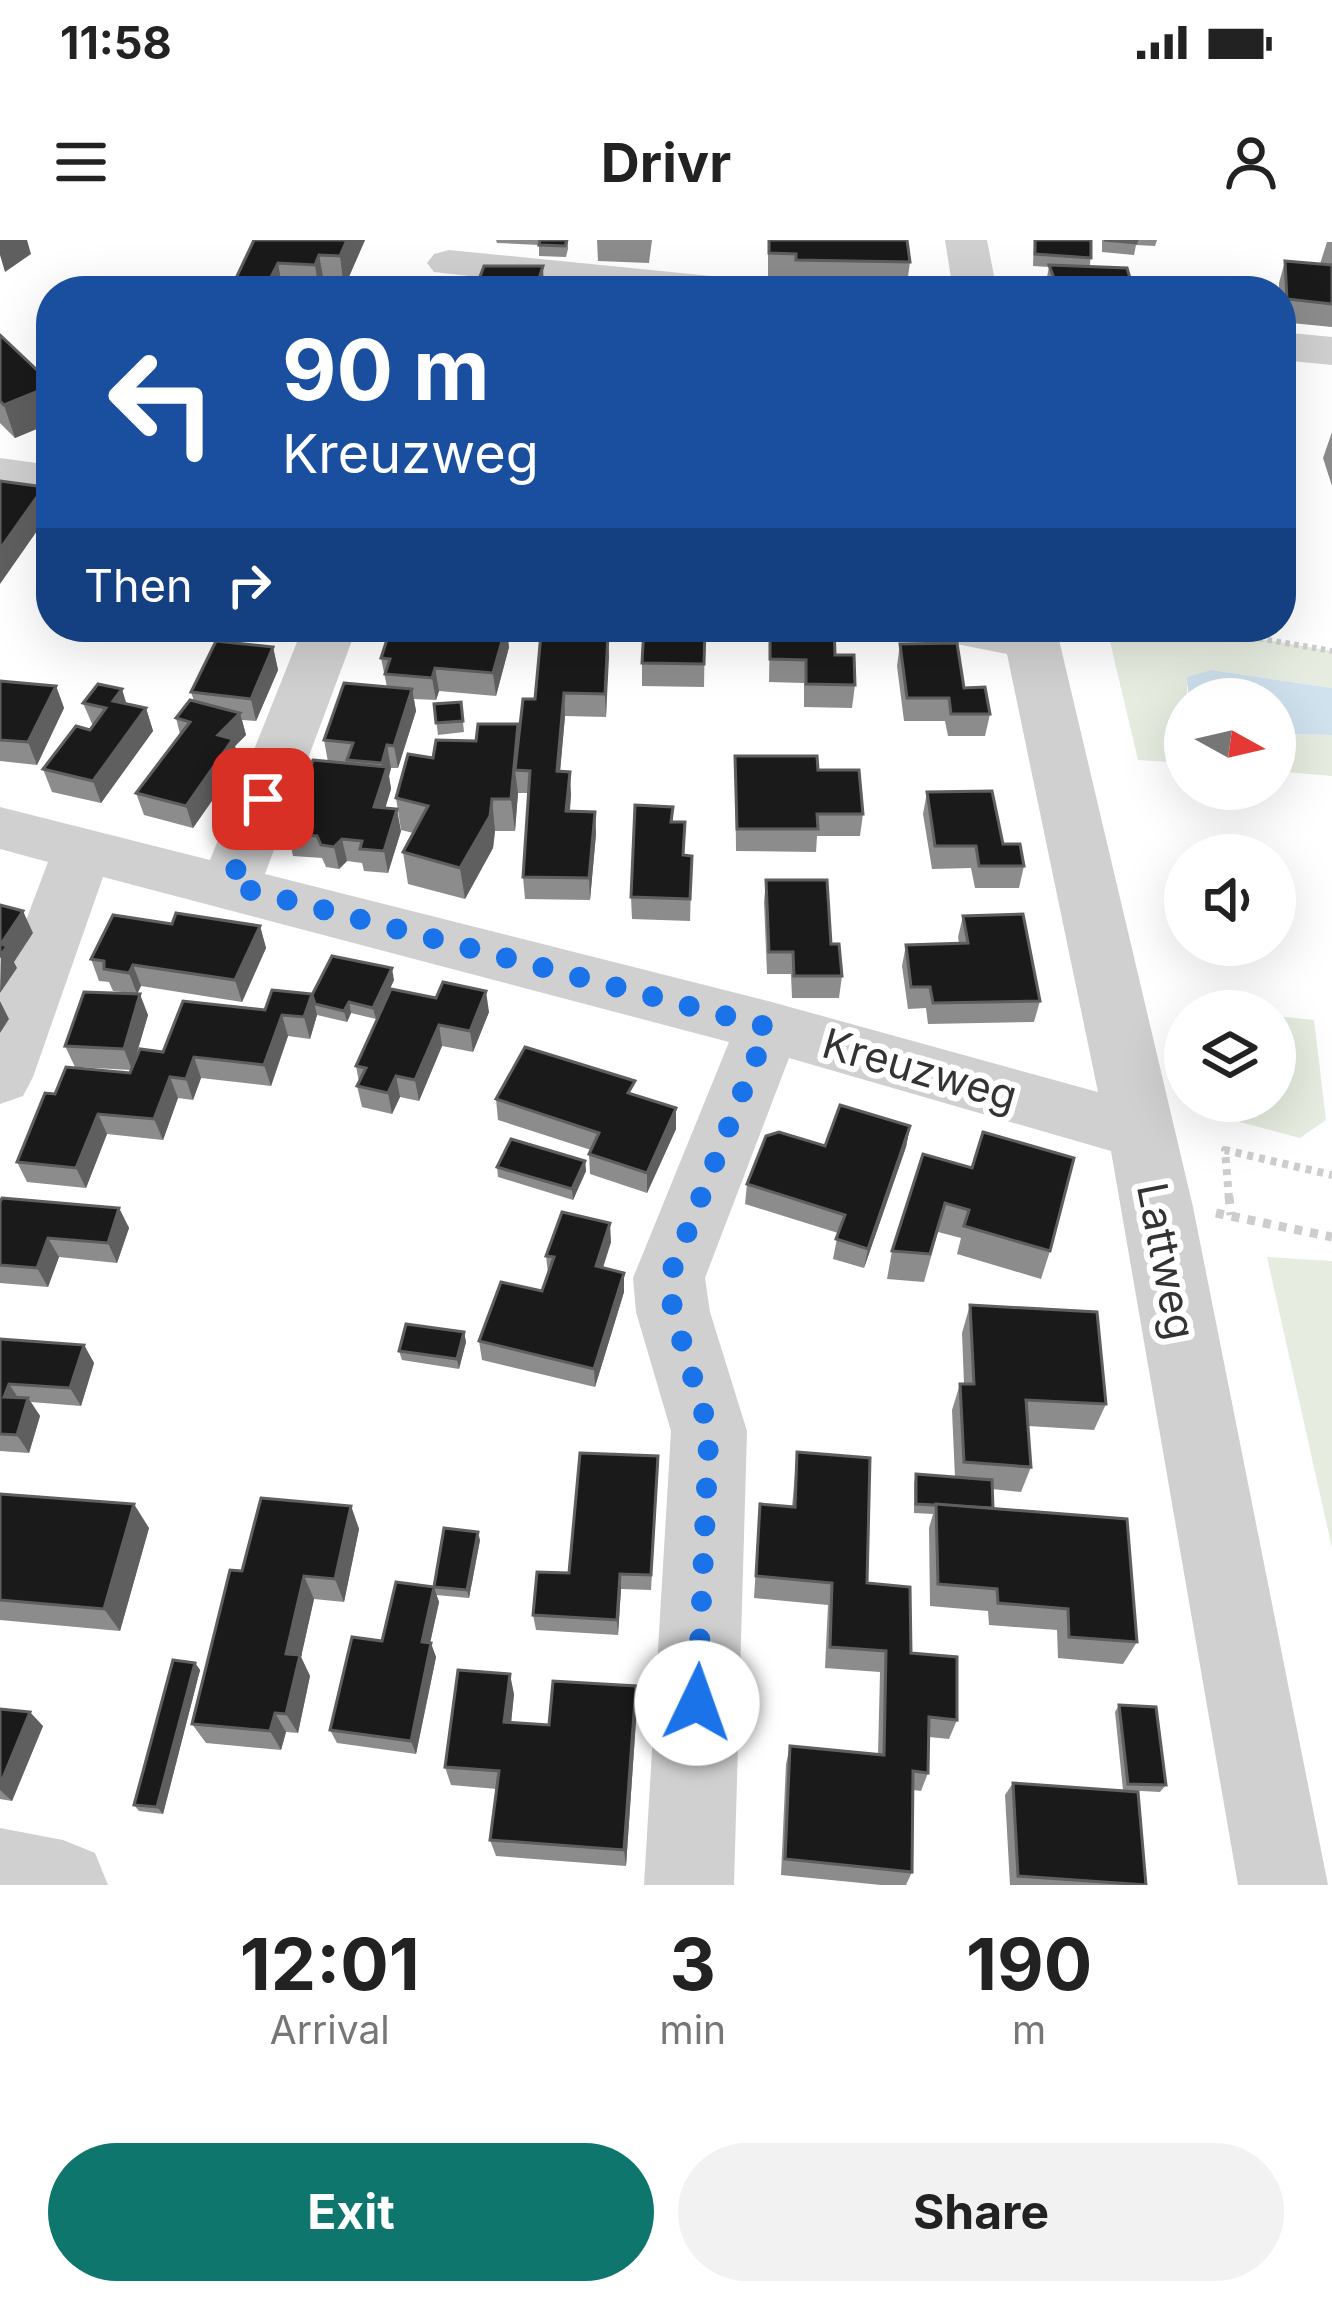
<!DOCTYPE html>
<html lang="en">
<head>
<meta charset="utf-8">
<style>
  body { margin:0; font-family:Inter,sans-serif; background:#f2f2f2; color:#222; height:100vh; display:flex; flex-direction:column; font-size:45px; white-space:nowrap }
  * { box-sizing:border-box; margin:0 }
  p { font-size:39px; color:#767676 }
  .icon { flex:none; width:66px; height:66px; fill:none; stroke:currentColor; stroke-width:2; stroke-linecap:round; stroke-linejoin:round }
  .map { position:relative; height:1645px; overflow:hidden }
  .sheet { display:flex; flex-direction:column; background:#fff; flex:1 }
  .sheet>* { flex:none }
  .guide { position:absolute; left:36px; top:36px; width:1260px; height:366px; border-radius:48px; box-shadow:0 12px 48px #0002; background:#1a4fa0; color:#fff; overflow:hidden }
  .needle { width:78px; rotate:98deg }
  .controls { position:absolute; left:1164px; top:438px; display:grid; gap:24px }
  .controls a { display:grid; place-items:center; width:132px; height:132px; border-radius:50%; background:#fff; box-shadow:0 12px 48px #0002; font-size:60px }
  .pin { position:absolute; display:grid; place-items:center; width:102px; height:102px; color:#fff; margin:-51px; border-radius:24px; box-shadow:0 6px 18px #0006 }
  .me { position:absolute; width:132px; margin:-66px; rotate:3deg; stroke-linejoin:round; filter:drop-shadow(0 0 9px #0008) }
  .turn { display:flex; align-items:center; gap:42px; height:252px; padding:0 48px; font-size:54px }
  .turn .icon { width:156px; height:156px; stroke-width:2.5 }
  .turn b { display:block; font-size:84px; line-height:102px }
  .then { display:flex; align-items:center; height:114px; padding:0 48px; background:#0003; gap:24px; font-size:45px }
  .eta { display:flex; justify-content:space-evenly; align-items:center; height:204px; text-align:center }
  .eta b { font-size:72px; font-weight:700; line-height:84px }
  .cta { display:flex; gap:24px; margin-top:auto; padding:24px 48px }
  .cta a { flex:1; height:138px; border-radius:72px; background:#0f766e; color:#fff; font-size:48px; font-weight:700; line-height:138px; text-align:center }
  .cta a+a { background:#f2f2f2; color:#222 }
  .status { display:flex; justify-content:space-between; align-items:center; height:84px; padding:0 60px; background:#fff; direction:ltr }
  .status svg { height:33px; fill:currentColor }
  header { display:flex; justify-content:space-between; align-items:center; height:156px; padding:0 48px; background:#fff; font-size:54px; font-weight:700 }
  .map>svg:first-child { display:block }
  .green { fill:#e6ecdf }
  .water { fill:#cfe2ee }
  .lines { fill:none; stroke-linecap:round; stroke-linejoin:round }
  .path-far2 { stroke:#cdcdcd; stroke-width:6; stroke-dasharray:4.5 4.5; stroke-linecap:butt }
  .path-far1 { stroke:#cdcdcd; stroke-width:8; stroke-dasharray:6 6; stroke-linecap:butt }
  .path { stroke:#cdcdcd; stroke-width:9; stroke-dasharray:8 8; stroke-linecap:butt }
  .minor { fill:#d0d0d0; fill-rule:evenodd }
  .wall { fill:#8c8c8c }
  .shaded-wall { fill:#5f5f5f }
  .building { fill:#1a1a1a; stroke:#5f5f5f; stroke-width:3 }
  .route { stroke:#1a73e8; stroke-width:21; stroke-dasharray:0 37.8 }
  .labels { text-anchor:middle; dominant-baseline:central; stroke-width:12; stroke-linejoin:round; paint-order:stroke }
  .street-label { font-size:42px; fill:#333; stroke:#fff }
</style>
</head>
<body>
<div class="status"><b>11:58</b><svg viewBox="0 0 49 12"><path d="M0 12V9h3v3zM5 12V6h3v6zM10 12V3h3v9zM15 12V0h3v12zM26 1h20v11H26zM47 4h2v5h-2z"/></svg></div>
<header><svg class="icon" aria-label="menu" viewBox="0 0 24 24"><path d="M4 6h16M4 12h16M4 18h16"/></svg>Drivr<svg class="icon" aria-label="person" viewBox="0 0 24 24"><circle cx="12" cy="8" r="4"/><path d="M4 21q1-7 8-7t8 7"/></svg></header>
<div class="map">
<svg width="1332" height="1645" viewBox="0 0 1332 1645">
  <rect width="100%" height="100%" fill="#fff"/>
  <g class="green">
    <polygon points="1107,389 1251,397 1332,411 1332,448 1212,430 1187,446 1185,523 1138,520"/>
    <polygon points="1275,494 1332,495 1332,536 1275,531"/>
    <polygon points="1275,776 1314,780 1326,880 1300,898 1240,882 1234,861 1275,861"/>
    <polygon points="1267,1017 1332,1021 1332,1308"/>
  </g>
  <polygon class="water" points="1212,430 1332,448 1332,495 1275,494 1275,459 1189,459 1187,437"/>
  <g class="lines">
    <polyline class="path-far2" points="1079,388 1251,397 1332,411"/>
    <polyline class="path-far1" points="1229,959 1225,910 1332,935"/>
    <g class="path">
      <polyline points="1229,956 1231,975"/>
      <polyline points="1216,973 1332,997"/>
    </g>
    <g class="minor">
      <polygon points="945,0 987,0 997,51 953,51"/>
      <polygon points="449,10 731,38 747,42 753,51 599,51 434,32 427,23 434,14"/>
      <polygon points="1281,92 1332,97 1332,125 1281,120"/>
      <polygon points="0,218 51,225 51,255 0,248"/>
      <polygon points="303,387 357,387 265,634 768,761 1098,852 1007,414 931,399 923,387 1056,387 1193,967 1328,1645 1238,1645 1111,911 789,818 705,1038 710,1072 747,1191 734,1645 644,1645 671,1191 636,1072 633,1038 729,802 103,637 33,837 23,856 0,864 0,749 48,622 0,609 0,567 210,620"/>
      <polygon points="0,1588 63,1600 95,1613 108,1645 0,1645"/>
    </g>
  </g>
  <g class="wall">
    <polygon points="254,0 365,0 344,48 325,47 323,51 230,51"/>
    <polygon points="496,0 568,0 568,9 566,17 539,16 539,5 497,3"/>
    <polygon points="597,0 652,0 649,23 598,21"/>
    <polygon points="768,0 910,22 907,44 794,43 794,36 768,36"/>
    <polygon points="1034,0 1091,0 1090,27 1130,38 1148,51 1046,51 1045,47 1049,27 1033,26"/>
    <polygon points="1102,0 1157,0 1155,6 1136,5 1134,15 1102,12"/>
    <polygon points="1327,2 1332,2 1332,87 1281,82 1281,51 1279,51 1279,43 1285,21 1320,24"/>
    <polygon points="0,95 37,130 51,124 51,183 15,198 0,183"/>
    <polygon points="1332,192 1332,246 1323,218"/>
    <polygon points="167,387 216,387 213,394 168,390"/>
    <polygon points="540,387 610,387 610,393 558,393 608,394 606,477 565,476 560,531 571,554 570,571 595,572 596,594 590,660 525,659 523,637 529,553 518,553 515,591 495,591 493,608 465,659 408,644 403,612 413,593 401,590 396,558 433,518 476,501 519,496 535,459"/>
    <polygon points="705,387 704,447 642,446 642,423"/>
    <polygon points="770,387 835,415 855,445 852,468 804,467 804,443 769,442"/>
    <polygon points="900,404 964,448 990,474 985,496 948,496 945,481 904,481 897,426"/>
    <polygon points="273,407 278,430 256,481 242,480 246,495 235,506 239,522 193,588 144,575 136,553 180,494 176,478 194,461 191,452"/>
    <polygon points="509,407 496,456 439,451 436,460 414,459 416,471 398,528 391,528 389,536 391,549 385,568 401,591 388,633 364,631 362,623 347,621 339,629 326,627 322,618 293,616 288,594 328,522 324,500 387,447 381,418"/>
    <polygon points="0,441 56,446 64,468 37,525 0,521"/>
    <polygon points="461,462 464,492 438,495 434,464"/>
    <polygon points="83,463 126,464 146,468 153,491 101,563 52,552 43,529 93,486"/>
    <polygon points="735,516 818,530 863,574 860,596 817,596 816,612 736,611"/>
    <polygon points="927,552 1003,604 1024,626 1019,648 975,648 971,628 932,629 923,574"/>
    <polygon points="673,567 673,582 684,615 692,616 690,681 632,679 631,657"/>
    <polygon points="766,640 831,704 842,736 839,758 792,758 791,734 767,734 764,662"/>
    <polygon points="963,676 1040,761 1034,782 928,784 926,768 908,769 902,726 906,705 959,703 958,697"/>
    <polygon points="172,684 260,686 266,708 242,762 141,746 137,754 148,775 135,819 163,812 265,770 312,754 394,740 376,779 351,773 347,782 317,775 310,799 288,796 271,846 201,838 193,860 178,858 163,900 107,894 86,948 27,942 17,922 55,854 130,833 131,830 75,827 65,806 131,753 113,751 109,742 99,741 91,719"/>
    <polygon points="391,749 489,772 473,812 442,806 419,861 400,857 392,874 362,867 357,846 359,842 356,826"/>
    <polygon points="635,855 676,889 647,953 590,934 589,914 591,910 498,880 496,859"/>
    <polygon points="910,886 906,907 864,1028 833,1019 838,993 745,964 747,944 825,906"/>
    <polygon points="923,914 1050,1011 1041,1039 957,1014 961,998 938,992 924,1042 887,1039 892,1011"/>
    <polygon points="585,921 586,931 573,960 498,937 497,927"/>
    <polygon points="0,962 119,968 129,988 117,1023 59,1017 48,1047 0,1043"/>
    <polygon points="611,1002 603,1028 624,1052 595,1147 482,1120 479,1101 542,1051 548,1033 546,1016"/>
    <polygon points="970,1065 1106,1164 1094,1190 1028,1186 1031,1227 1021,1252 992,1249 993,1268 1137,1402 1123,1424 1058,1418 1057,1390 989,1385 988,1371 930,1366 929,1288 933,1274 914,1273 914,1243 916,1234 955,1238 952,1170 960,1144 964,1144 962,1093"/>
    <polygon points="464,1092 466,1102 459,1129 402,1120 399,1111"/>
    <polygon points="0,1099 84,1105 94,1123 81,1166 31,1162 40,1176 29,1213 0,1211"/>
    <polygon points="797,1212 867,1343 911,1413 957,1480 949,1499 929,1497 928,1533 921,1551 913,1550 912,1632 906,1645 881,1645 781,1635 786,1524 790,1506 878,1515 880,1432 825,1428 828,1365 754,1358 760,1264 792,1267"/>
    <polygon points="658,1233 651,1350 621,1349 618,1395 536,1390 533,1375"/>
    <polygon points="0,1254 149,1288 120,1391 0,1380"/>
    <polygon points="351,1266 359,1289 344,1362 314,1359 301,1417 310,1436 298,1493 286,1492 281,1510 206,1503 192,1484 242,1331"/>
    <polygon points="480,1300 469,1358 436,1355 439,1362 430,1403 436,1417 416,1514 337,1503 330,1490 382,1401"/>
    <polygon points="195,1423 200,1430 163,1574 139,1571 134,1565"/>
    <polygon points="514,1454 511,1483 549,1485 637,1466 626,1626 496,1616 490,1600 497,1549 451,1545 445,1527"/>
    <polygon points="1119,1465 1166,1545 1160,1552 1123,1550 1115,1472"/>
    <polygon points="0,1469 43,1486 12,1561 0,1559"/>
    <polygon points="1013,1543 1146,1645 1010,1645 1005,1555"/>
  </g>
  <g class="shaded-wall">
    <polygon points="0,0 27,0 31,14 5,32 0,15"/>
    <polygon points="347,0 365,0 344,48 340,16"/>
    <polygon points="319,15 325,47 323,51 319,51 315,25"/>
    <polygon points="278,23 283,51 264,51"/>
    <polygon points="543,26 544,51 535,51"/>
    <polygon points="51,146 51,183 15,198 4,165"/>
    <polygon points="44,247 51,271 0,344 0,309"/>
    <polygon points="507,387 509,407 496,456 493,433"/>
    <polygon points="608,394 609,417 606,477 605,454"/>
    <polygon points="273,407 278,430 256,481 251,459"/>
    <polygon points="435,428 439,451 436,460 432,438"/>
    <polygon points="56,446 64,468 37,525 28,502"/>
    <polygon points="122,449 129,472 113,461"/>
    <polygon points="412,449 416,471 398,528 394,506"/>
    <polygon points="564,453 565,476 558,554 557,531"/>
    <polygon points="146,468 153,491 101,563 93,541"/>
    <polygon points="240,473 246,495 235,506 239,522 193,588 186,566 218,495"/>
    <polygon points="518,484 521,517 515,530 518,553 515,591 511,559"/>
    <polygon points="387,505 391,528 389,536 391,549 379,589 374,567 384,536 382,523"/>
    <polygon points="570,532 571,554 568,593 566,571"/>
    <polygon points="492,559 495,591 493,608 465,659 460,628"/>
    <polygon points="397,569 401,591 388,633 384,611"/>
    <polygon points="595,572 596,594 590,660 589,638"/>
    <polygon points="342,599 347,621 339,629 334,607"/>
    <polygon points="23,671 33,693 14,722 17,728 0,753 1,704"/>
    <polygon points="260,686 266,708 242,762 235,740"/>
    <polygon points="133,725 141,746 137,754 129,733"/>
    <polygon points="392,728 394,740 376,779 373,768"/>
    <polygon points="486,751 489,772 473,812 470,791"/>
    <polygon points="140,754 148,775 132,830 124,809"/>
    <polygon points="312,754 317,775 310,799 304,777"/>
    <polygon points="0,761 9,779 0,793"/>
    <polygon points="349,762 351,773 347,782 344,771"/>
    <polygon points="282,775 288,796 271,846 264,825"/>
    <polygon points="439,785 442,806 419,861 415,840"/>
    <polygon points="194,817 201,838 193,860 186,839"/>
    <polygon points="396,836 400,857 392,874 388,853"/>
    <polygon points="170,837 178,858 163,900 154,879"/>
    <polygon points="676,868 676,889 647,953 647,933"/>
    <polygon points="98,874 107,894 86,948 76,928"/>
    <polygon points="910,886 906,907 864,1028 868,1009"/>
    <polygon points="585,921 586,931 573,960 572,949"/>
    <polygon points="119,968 129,988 117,1023 108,1003"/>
    <polygon points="610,983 611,1002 597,1045 596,1026"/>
    <polygon points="48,998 59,1017 48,1047 37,1028"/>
    <polygon points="624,1033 624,1052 595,1147 594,1129"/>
    <polygon points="464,1092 466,1102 459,1129 457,1119"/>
    <polygon points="84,1105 94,1123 81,1166 70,1148"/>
    <polygon points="9,1144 21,1162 4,1157"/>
    <polygon points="28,1158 40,1176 29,1213 17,1195"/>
    <polygon points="134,1264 149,1288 120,1391 104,1369"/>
    <polygon points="351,1266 359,1289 344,1362 335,1339"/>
    <polygon points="478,1292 480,1300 469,1358 467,1350"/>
    <polygon points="620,1334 621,1349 618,1395 617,1380"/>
    <polygon points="304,1336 314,1359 301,1417 310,1436 298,1493 286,1474 286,1414"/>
    <polygon points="434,1347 439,1362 427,1417 422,1402"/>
    <polygon points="431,1403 436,1417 416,1514 411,1501"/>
    <polygon points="195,1423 200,1430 163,1574 157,1567"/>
    <polygon points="510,1434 514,1454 509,1502 504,1482"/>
    <polygon points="636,1446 637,1466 626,1626 624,1610"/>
    <polygon points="30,1472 43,1486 12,1561 0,1550 0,1545"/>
    <polygon points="275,1473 286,1492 281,1510 270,1491"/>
  </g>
  <g class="building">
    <polygon points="254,0 347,0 340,16 319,15 315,25 278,23 264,51 230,51"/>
    <polygon points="540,0 567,0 565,6 539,5"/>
    <polygon points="769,0 907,0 910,22 796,20 796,14 769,13"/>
    <polygon points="1035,0 1091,0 1091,18 1035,14"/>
    <polygon points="1104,0 1137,0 1136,3"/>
    <polygon points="1285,21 1332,25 1332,64 1287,59"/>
    <polygon points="1049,25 1127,28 1130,38 1145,38 1148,51 1059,51"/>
    <polygon points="484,26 543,26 535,51 475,50"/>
    <polygon points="1222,43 1250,45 1250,51 1223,51"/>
    <polygon points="0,95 37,130 51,124 51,146 4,165 0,161"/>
    <polygon points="0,241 44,247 0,309"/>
    <polygon points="391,387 506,387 493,433 435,428 432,438 385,434 390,419 381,418"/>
    <polygon points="540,387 558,387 557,394 541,394 539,396"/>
    <polygon points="644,387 705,387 704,424 642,423"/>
    <polygon points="770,387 834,387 835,415 854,415 855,445 806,444 806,420 770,419"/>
    <polygon points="541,394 608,394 605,454 564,453 557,531 570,532 566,571 595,572 589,638 523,637 530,531 515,530 523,459 535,459"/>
    <polygon points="216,401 273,407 251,459 191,452"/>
    <polygon points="957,403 964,448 985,447 990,474 951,474 949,458 907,458 900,404"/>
    <polygon points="0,441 56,446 28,502 0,500"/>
    <polygon points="344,443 412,449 394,506 387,505 382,523 347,520 353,503 324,500"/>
    <polygon points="98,444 122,449 113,461 146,468 93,541 43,529 76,486 90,490 106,468 83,463"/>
    <polygon points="190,460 240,473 218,495 233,499 186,566 136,553 190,482 176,478"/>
    <polygon points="461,462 463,481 436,483 434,464"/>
    <polygon points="478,484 518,484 511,559 492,559 490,576 460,628 403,612 428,566 396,558 408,514 433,518 436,500 476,501"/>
    <polygon points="735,516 817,516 818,530 859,530 863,574 817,574 818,589 737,589"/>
    <polygon points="313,520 387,527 374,567 397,569 384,611 360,609 362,601 342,599 334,607 321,605 317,596 288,594"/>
    <polygon points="992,551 1003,604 1020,604 1024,626 979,626 976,606 935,606 927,552"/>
    <polygon points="635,565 673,567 671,582 685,582 683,615 692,616 690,659 631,657"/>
    <polygon points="766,640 827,640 831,704 839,704 842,736 794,736 793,712 769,712"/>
    <polygon points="0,665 23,671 1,704 7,706 0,716"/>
    <polygon points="176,673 260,686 235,740 133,725 129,733 104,729 104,721 91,719 113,675 172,684"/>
    <polygon points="1023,674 1040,761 933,763 930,747 911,747 906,705 968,703 963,676"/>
    <polygon points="332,716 392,728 373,768 349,762 344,771 315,764 312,755"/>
    <polygon points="443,742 486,751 470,791 439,785 415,840 396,836 388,853 357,846 366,828 356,826 391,749 436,758"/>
    <polygon points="272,750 312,754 304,777 282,775 264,825 194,817 186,839 170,837 154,879 98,874 76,928 17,922 45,853 55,854 66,827 130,833 140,809 163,812 183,761 265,770"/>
    <polygon points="84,752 140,754 124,809 65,806"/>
    <polygon points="525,807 635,841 628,853 676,868 647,933 589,914 599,893 496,859"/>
    <polygon points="840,865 910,886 868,1009 836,999 845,975 747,944 766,896 779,892 825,906"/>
    <polygon points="983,892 1074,918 1050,1011 964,986 969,970 945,963 930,1014 892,1011 923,914 972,928"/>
    <polygon points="511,899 585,921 572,949 497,927"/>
    <polygon points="2,958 119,968 108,1003 48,998 37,1028 0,1025 0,962"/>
    <polygon points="562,972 610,983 596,1026 624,1033 594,1129 479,1101 501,1042 542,1051 554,1017 546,1016"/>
    <polygon points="970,1065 1097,1072 1106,1164 1026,1160 1031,1227 964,1222 960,1144 974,1144"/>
    <polygon points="406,1084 464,1092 457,1119 399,1111"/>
    <polygon points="0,1099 84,1105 70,1148 9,1144 4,1157 28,1158 17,1195 0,1194"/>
    <polygon points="797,1212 870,1218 867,1343 910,1347 911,1413 957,1417 957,1480 929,1477 928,1533 913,1531 912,1632 785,1619 790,1506 884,1515 886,1411 830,1407 832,1343 756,1336 760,1264 795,1267"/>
    <polygon points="580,1213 658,1216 651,1335 620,1334 617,1380 533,1375 537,1332 569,1333"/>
    <polygon points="916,1234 992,1240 993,1268 916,1264"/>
    <polygon points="0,1254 134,1264 104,1369 0,1360"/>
    <polygon points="261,1258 351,1266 335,1339 304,1336 286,1414 300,1415 286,1474 275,1473 270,1491 192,1484 230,1330 242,1331"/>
    <polygon points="936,1264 1127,1279 1137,1402 1069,1397 1068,1369 998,1363 997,1349 938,1344"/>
    <polygon points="444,1288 478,1292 467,1350 434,1347"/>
    <polygon points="396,1342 434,1347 422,1402 431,1403 411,1501 330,1490 352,1397 382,1401"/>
    <polygon points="173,1420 195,1423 157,1567 134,1565"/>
    <polygon points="458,1430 510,1434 504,1482 549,1485 553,1441 636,1446 624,1610 490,1600 499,1531 445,1527"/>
    <polygon points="1119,1465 1156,1467 1166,1545 1128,1544"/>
    <polygon points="0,1469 30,1472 0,1545"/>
    <polygon points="1013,1543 1138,1552 1146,1645 1018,1636"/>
  </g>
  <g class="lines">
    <polyline class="route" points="263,559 230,645 768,787 669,1038 673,1072 709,1191 697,1463"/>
  </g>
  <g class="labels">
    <g class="street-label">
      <text transform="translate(920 829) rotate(16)">Kreuzweg</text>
      <text transform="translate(1167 1021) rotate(79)">Lattweg</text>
    </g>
  </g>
</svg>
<div class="controls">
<a><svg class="needle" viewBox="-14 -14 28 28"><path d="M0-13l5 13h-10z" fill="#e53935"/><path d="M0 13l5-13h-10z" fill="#767676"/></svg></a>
<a><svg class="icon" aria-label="sound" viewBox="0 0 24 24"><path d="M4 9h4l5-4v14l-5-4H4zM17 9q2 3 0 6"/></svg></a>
<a><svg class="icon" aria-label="layers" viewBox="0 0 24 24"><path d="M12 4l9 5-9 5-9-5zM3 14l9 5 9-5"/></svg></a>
</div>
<div class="pin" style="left:263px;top:559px;background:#d93025"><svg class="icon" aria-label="arrive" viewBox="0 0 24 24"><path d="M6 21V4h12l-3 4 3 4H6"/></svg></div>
<svg class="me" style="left:697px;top:1463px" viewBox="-20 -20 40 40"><circle r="19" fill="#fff"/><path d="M0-13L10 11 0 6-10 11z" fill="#1a73e8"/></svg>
<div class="guide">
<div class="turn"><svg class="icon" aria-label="left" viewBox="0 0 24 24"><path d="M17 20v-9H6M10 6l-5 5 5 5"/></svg><div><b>90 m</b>Kreuzweg</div></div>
<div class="then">Then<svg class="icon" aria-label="right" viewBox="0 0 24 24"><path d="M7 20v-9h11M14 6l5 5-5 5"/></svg></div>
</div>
</div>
<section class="sheet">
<div class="eta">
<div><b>12:01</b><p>Arrival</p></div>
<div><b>3</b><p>min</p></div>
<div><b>190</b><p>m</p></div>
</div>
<div class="cta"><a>Exit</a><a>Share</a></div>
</section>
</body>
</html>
